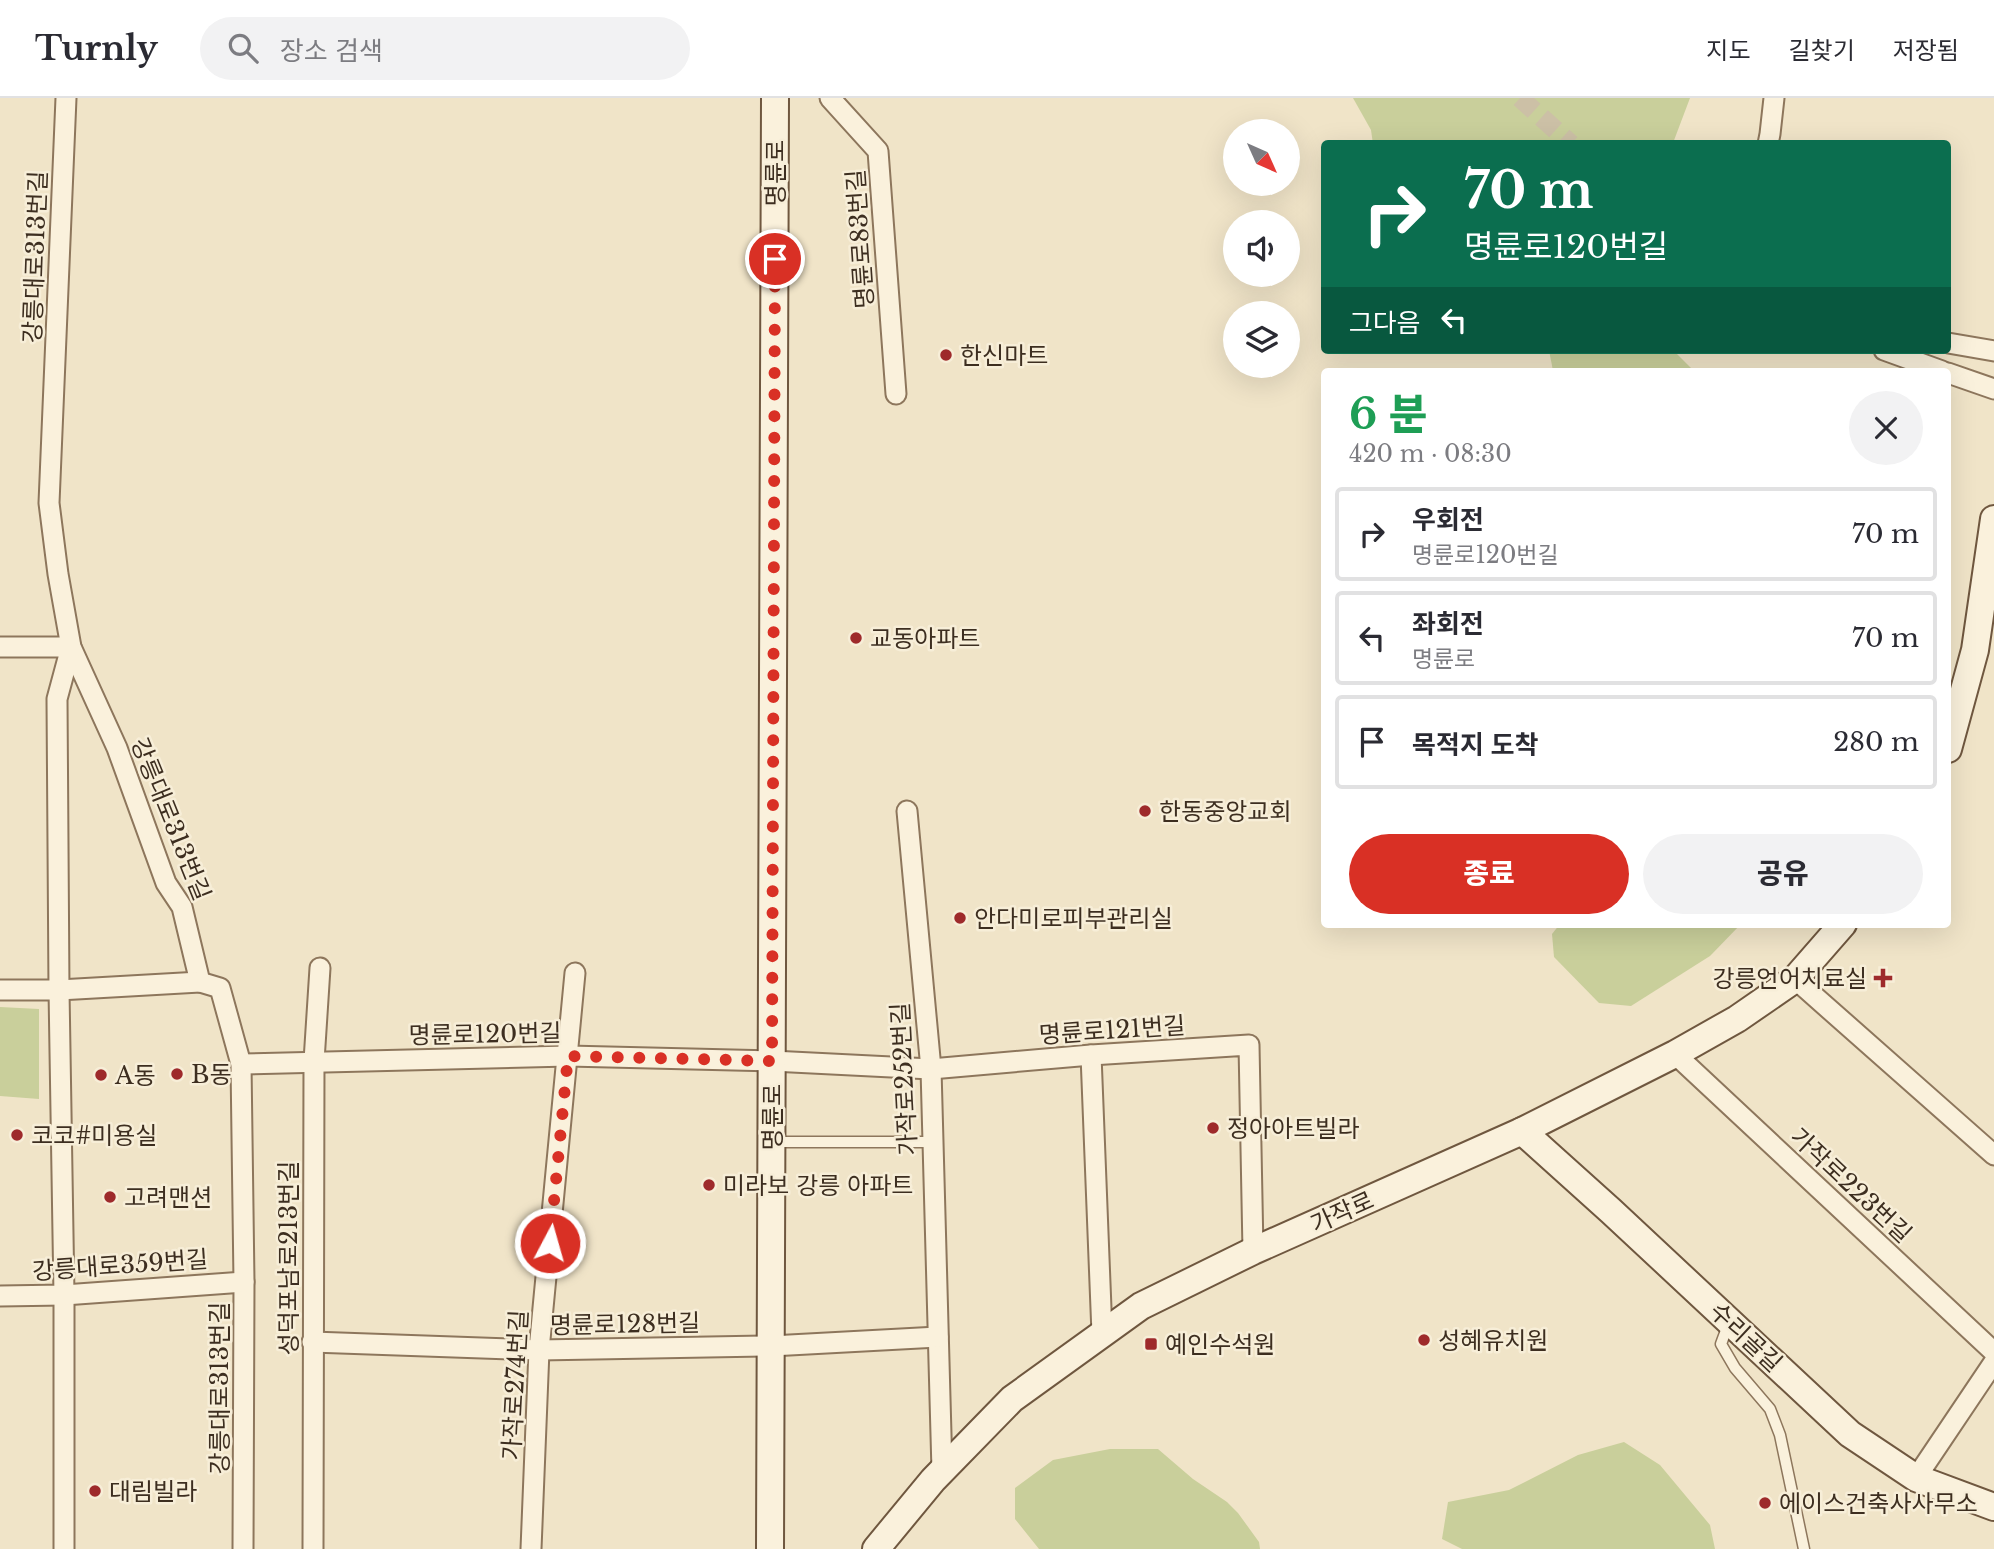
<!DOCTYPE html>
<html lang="ko">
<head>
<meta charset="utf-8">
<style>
  body { margin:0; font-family:"Libre Baskerville","Noto Sans KR",serif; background:#f2f2f3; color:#2b2b33; height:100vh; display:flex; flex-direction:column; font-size:26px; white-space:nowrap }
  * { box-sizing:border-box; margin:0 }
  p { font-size:23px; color:#7c7c81 }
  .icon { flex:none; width:38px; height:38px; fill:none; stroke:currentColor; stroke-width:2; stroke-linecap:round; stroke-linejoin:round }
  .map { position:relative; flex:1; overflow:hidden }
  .drawer { position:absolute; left:1321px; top:270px; width:630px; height:560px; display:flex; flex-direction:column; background:#fff; border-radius:7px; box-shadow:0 7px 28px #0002 }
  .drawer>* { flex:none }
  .hud { position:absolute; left:1321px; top:42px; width:630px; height:214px; border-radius:7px; box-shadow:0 7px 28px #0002; background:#0b6e4f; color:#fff; overflow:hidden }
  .needle { width:46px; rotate:135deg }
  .tools { position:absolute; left:1223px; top:21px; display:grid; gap:14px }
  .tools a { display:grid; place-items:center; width:77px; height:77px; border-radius:50%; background:#fff; box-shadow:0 7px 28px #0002; font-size:35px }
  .pin { position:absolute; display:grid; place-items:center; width:60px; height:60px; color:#fff; margin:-30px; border:4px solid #fff; border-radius:50%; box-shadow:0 2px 7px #0007 }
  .me { position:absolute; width:77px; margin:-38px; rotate:6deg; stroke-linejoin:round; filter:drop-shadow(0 0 5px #0008) }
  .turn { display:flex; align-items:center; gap:24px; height:147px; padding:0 28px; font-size:32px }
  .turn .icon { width:91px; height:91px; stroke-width:2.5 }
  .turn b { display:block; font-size:49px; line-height:60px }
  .then { display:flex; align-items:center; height:66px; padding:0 28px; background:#0003; gap:14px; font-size:26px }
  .round { display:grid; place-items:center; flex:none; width:74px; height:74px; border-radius:37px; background:#f2f2f3 }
  .overview { display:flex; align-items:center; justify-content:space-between; height:119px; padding:0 28px }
  h1 { font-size:42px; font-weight:800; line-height:52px; color:#1e9e55 }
  .cta { display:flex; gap:14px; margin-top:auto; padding:14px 28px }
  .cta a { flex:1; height:80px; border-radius:42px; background:#d93025; color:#fff; font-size:28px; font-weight:800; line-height:80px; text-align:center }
  .cta a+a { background:#f2f2f3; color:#2b2b33 }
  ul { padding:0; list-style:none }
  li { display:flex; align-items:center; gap:21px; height:94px; margin:0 14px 10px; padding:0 14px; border:4px solid #e1e1e2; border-radius:7px }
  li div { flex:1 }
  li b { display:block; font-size:26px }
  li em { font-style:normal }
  header { display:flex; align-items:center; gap:42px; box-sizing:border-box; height:98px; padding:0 35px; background:#fff; border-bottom:2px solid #e1e1e2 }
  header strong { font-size:33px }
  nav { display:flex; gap:38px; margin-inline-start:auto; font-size:24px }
  .search { width:490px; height:63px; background:#f2f2f3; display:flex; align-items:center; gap:18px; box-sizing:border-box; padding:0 24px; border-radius:38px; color:#7c7c81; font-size:26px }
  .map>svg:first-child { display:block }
  .green { fill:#c9cf9b }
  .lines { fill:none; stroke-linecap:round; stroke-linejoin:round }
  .street-tunnel { stroke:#ccc0a6; stroke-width:19; stroke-dasharray:19 10; stroke-linecap:butt }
  .lane-casing { stroke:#8d765c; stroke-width:13 }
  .street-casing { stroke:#8d765c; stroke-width:23 }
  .secondary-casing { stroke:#6f573f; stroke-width:30 }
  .lane { stroke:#faf1dc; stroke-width:10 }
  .street { stroke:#faf1dc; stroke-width:19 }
  .secondary { stroke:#faf1dc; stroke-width:26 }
  .route { stroke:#d93025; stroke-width:12; stroke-dasharray:0 21.6 }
  .poi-dot { fill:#9e2a2b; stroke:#f7eed8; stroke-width:2.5 }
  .labels { text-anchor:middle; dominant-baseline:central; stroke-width:5; stroke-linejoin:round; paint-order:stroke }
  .street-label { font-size:24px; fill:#3d2e20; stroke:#f7eed8 }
  .poi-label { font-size:24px; fill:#3d2e20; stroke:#f7eed8; text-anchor:start }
</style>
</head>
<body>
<header>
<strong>Turnly</strong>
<div class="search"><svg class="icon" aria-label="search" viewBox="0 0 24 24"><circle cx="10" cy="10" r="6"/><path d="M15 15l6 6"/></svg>장소 검색</div>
<nav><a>지도</a><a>길찾기</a><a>저장됨</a></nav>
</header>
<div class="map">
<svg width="1994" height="1451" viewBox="0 0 1994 1451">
  <rect width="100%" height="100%" fill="#f0e4c8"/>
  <g class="green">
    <polygon points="1353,0 1690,0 1673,45 1373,46 1371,32"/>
    <polygon points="1549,252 1673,252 1694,273 1553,273"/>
    <polygon points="1560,826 1741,826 1710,858 1631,908 1599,905 1554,859 1552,836"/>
    <polygon points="0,909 39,911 39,1001 0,998"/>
    <polygon points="1624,1344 1660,1367 1710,1427 1715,1451 1462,1451 1442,1441 1448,1404 1509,1392 1578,1357"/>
    <polygon points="1110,1351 1158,1351 1193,1381 1227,1404 1238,1415 1259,1444 1260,1451 1039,1451 1015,1421 1015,1390 1053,1362"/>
  </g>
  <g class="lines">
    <polyline class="street-tunnel" points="1520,0 1571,46"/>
    <defs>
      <g id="lane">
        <polyline points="772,1044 933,1044"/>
        <polyline points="1728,1227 1721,1246 1735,1270 1770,1311 1780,1337 1804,1451"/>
      </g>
      <g id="street">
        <polyline points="66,0 49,405 58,476 71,549 117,650 166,785 182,809 200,884 220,890 241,966 244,1184 243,1451"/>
        <polyline points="830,0 878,53 896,296"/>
        <polyline points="1768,46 1770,36 1774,0"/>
        <polyline points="1948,245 1994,253"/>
        <polyline points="1884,252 1942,273"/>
        <polyline points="1948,275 1994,291"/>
        <polyline points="0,549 71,549 57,601 59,892 64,1197 64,1451"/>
        <polyline points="907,713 931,971 942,1373"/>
        <polyline points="1795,881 1994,1057"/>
        <polyline points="0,892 59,892 200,884"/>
        <polyline points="1675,956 1994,1254"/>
        <polyline points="1091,957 1102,1236"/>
        <polyline points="241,966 568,958 772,963 931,971 1091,957 1249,947 1253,1153"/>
        <polyline points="0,1198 64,1197 244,1184"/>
        <polyline points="312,1244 539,1252 771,1248 938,1239"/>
        <polyline points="1916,1380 1994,1264"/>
        <polyline points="313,1451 314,963 320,870"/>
        <polyline points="531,1451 539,1252 575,875"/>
      </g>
      <g id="secondary">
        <polyline points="1948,651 1975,552 1994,421"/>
        <polyline points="1522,1033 1611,1113 1850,1336 1916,1380 1994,1409"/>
        <polyline points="770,1451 775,0"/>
        <polyline points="876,1451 933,1382 1012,1301 1141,1208 1253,1153 1522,1033 1675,956 1737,921 1795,881 1843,826"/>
      </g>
    </defs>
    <use href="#lane" class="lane-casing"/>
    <use href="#street" class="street-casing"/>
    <use href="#secondary" class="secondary-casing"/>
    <use href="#lane" class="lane"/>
    <use href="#street" class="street"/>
    <use href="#secondary" class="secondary"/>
  </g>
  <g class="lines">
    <polyline class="route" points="550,1145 568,958 772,963 775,161"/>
  </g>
  <g class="poi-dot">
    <circle cx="946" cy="257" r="7"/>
    <circle cx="856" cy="540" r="7"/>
    <circle cx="1145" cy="713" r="7"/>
    <circle cx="960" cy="820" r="7"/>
    <path d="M1879.5 869.5h7v7h7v7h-7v7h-7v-7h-7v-7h7z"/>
    <circle cx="177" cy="976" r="7"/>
    <circle cx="101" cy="977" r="7"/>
    <circle cx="1213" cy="1030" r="7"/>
    <circle cx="17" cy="1037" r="7"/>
    <circle cx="709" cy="1087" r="7"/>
    <circle cx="110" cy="1099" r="7"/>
    <circle cx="1424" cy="1242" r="7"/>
    <rect x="1144" y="1239" width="14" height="14" rx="3.5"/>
    <circle cx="95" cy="1393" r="7"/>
    <circle cx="1765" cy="1405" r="7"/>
  </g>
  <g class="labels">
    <g class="street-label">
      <text transform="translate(775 75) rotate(-90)">명륜로</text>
      <text transform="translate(860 141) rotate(-94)">명륜로83번길</text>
      <text transform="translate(35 159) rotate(-88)">강릉대로313번길</text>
      <text transform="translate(171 721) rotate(68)">강릉대로313번길</text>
      <text transform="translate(1112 932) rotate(-4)">명륜로121번길</text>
      <text transform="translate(485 936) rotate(-1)">명륜로120번길</text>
      <text transform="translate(904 981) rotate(-93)">가작로252번길</text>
      <text transform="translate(772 1019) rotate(-90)">명륜로</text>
      <text transform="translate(1851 1087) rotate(43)">가작로223번길</text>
      <text transform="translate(1342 1114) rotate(-24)">가작로</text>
      <text transform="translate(288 1160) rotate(-90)">성덕포남로213번길</text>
      <text transform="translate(120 1167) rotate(-4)">강릉대로359번길</text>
      <text transform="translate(625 1226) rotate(-1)">명륜로128번길</text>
      <text transform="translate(1746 1239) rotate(43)">수리골길</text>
      <text transform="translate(515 1287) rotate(-87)">가작로274번길</text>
      <text transform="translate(219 1290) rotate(-90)">강릉대로313번길</text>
    </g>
    <g class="poi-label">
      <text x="960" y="257">한신마트</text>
      <text x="870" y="540">교동아파트</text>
      <text x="1159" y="713">한동중앙교회</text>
      <text x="974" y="820">안다미로피부관리실</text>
      <text x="1867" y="880" text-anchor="end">강릉언어치료실</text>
      <text x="191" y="976">B동</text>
      <text x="115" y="977">A동</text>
      <text x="1227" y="1030">정아아트빌라</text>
      <text x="31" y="1037">코코#미용실</text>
      <text x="723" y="1087">미라보 강릉 아파트</text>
      <text x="124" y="1099">고려맨션</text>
      <text x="1438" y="1242">성혜유치원</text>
      <text x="1165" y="1246">예인수석원</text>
      <text x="109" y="1393">대림빌라</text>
      <text x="1779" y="1405">에이스건축사사무소</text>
    </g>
  </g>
</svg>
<div class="tools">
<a><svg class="needle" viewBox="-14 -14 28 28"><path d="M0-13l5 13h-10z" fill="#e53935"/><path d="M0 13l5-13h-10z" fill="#7c7c81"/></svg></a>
<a><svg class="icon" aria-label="sound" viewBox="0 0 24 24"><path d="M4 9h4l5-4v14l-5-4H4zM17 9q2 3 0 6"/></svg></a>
<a><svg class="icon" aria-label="layers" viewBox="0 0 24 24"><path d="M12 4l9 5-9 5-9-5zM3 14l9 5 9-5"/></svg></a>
</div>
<div class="pin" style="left:775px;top:161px;background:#d93025"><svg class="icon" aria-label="arrive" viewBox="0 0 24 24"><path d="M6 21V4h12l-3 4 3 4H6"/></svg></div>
<svg class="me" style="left:550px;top:1145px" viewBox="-20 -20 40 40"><circle r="17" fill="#d93025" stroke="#fff" stroke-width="3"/><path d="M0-11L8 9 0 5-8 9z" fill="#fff"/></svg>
<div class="hud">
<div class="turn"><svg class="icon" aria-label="right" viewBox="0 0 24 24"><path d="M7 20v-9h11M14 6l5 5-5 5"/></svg><div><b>70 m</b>명륜로120번길</div></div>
<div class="then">그다음<svg class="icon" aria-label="left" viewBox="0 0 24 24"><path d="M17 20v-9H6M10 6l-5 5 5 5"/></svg></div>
</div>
<section class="drawer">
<div class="overview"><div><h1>6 분</h1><p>420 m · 08:30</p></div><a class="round"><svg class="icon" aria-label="close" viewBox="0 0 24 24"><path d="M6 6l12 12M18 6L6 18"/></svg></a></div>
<ul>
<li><svg class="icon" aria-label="right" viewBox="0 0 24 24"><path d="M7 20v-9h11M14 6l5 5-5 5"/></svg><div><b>우회전</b><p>명륜로120번길</p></div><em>70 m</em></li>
<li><svg class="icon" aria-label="left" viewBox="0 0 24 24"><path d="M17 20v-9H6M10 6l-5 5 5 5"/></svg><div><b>좌회전</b><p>명륜로</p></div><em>70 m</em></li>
<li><svg class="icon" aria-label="arrive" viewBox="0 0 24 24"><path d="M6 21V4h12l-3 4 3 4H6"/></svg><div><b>목적지 도착</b></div><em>280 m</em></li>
</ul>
<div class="cta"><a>종료</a><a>공유</a></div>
</section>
</div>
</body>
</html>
